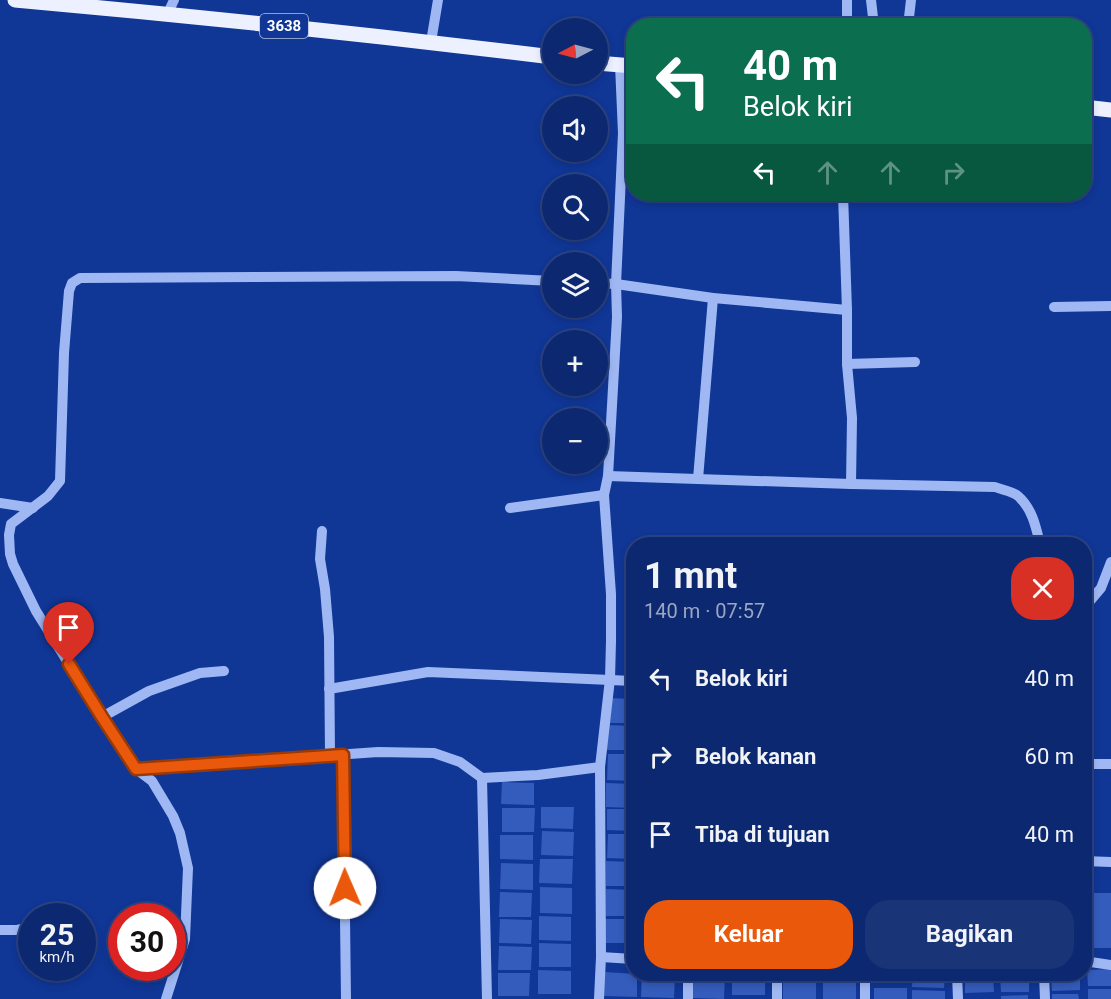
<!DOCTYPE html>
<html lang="id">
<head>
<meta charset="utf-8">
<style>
  body { margin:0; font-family:Roboto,sans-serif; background:#1a3478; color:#f1f3f6; height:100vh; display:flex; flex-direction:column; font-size:22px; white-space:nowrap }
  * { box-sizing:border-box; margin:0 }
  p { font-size:20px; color:#9aa6c3 }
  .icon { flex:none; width:33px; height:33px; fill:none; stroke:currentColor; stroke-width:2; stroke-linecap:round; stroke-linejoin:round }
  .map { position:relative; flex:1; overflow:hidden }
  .panel { position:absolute; left:626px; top:537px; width:466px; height:444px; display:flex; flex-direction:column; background:#0c2870; border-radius:24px; box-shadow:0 3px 9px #0003,0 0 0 2px #2c4483 }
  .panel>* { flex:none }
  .banner { position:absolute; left:626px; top:18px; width:466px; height:183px; border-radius:24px; box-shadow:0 3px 9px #0003,0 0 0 2px #2c4483; background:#0b6e4f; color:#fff; overflow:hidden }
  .needle { width:39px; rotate:264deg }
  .tools { position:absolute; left:542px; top:18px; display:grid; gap:12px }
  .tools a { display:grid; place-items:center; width:66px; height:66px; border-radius:50%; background:#0c2870; box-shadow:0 3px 9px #0003,0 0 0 2px #2c4483; font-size:30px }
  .speed { position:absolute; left:18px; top:903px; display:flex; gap:12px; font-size:30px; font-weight:700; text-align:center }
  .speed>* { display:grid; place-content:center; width:78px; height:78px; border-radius:50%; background:#0c2870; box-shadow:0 3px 9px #0003,0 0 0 2px #2c4483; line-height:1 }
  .speed small { font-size:15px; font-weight:400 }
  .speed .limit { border:9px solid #d22; background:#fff; color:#111 }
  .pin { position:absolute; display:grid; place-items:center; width:51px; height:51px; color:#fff; margin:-62px -26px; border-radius:50% 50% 50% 0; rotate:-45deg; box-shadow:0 0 6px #0007 }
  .pin .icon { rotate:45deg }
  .me { position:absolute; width:66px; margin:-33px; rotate:359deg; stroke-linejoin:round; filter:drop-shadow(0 0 4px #0008) }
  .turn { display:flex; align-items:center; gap:21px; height:126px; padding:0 18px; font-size:27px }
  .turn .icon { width:78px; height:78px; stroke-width:2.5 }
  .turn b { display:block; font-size:42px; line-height:51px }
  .lanes { display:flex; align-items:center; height:57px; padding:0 18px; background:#0003; justify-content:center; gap:30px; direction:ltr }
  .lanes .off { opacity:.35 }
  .round { display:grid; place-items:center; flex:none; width:63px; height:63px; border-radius:24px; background:#1a3478 }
  .summary { display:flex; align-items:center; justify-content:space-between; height:102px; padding:0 18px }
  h1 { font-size:36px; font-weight:700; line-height:45px }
  .button { display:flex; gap:12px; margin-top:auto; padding:12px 18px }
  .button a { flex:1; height:69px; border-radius:24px; background:#ea580c; color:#fff; font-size:24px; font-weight:700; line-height:69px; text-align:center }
  .button a+a { background:#1a3478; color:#f1f3f6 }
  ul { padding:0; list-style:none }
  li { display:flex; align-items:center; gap:18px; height:78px; padding:0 18px }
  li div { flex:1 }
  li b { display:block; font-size:22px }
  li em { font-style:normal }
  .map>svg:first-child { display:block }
  .building { fill:#345cbc }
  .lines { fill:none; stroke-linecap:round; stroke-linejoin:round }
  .minor { stroke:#9fb8f4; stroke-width:10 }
  .major { stroke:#ecf0ff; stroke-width:15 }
  .route-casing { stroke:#983908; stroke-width:15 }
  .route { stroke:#ea580c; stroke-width:10 }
  .labels { text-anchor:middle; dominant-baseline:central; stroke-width:6; stroke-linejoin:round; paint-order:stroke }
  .shield { fill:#103696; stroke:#b7c3e0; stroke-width:1.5 }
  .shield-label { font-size:15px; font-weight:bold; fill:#fff }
</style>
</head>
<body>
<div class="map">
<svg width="1111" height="999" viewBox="0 0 1111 999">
  <rect width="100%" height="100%" fill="#103696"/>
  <g class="building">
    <polygon points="609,698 633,699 633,723 609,723"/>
    <polygon points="607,725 633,726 633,750 607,750"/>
    <polygon points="608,754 633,754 633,781 607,780"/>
    <polygon points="502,782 534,783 534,805 501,804"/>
    <polygon points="606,783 633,784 633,808 606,807"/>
    <polygon points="541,807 574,807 573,829 541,828"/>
    <polygon points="502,808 535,808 534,832 502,832"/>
    <polygon points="607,809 633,809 633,831 607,830"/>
    <polygon points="542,831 574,832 573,856 541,855"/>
    <polygon points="608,834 633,834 633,859 607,858"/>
    <polygon points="500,835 533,835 533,860 500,859"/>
    <polygon points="540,859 573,859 572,884 539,883"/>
    <polygon points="606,861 633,862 633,886 606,886"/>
    <polygon points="501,863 533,864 533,890 500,889"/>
    <polygon points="540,887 572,888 572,914 540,913"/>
    <polygon points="606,889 633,890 633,916 606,916"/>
    <polygon points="500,892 532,893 531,917 499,917"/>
    <rect x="1084" y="893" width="27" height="55"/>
    <polygon points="539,916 571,917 571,941 539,940"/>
    <polygon points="500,919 532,920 531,944 499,943"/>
    <rect x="605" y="919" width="28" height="24"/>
    <polygon points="539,943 571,944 571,967 539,967"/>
    <polygon points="499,946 532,947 531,970 498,970"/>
    <polygon points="1111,969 1111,986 1088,986 1087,970"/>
    <polygon points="538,970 571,971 571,994 538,994"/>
    <polygon points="604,972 637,974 637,997 604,996"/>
    <polygon points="498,973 530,973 529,996 498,996"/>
    <polygon points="642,974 675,974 674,998 641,997"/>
    <polygon points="692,974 725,975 724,999 692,998"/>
    <rect x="732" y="974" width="33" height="21"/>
    <polygon points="913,974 945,974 944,988 912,987"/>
    <polygon points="1051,974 1080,974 1080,990 1052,991"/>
    <polygon points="993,975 994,992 965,993 965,976"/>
    <polygon points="1029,975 1029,992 1001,992 1000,976"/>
    <polygon points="783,977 816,978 816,999 783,999"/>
    <polygon points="823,978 856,979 856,999 823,999"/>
    <rect x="874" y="988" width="33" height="11"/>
    <rect x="1088" y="989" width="23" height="10"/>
    <polygon points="912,990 945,991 945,999 912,999"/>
    <polygon points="1052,994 1078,994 1079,999 1052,999"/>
    <polygon points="1028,995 1028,999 1001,999 1001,996"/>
  </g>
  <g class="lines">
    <g class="minor">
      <polyline points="871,0 874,26"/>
      <polyline points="168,13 174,0"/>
      <polyline points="847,26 847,0"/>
      <polyline points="908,26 911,0"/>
      <polyline points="431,42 438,0"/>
      <polyline points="597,283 616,284 713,298 847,310"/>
      <polyline points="1054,307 1111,306"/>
      <polyline points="847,364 915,362"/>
      <polyline points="608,476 851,484 852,418 847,364 847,310 843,194"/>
      <polyline points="698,479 713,298"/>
      <path d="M851,484L995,487C1002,490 1012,491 1018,496C1032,508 1036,527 1040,544"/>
      <polyline points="0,503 33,508"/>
      <polyline points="510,508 604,495"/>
      <polyline points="322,531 320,559 325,589 329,637 330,756"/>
      <polyline points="1084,608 1101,588 1111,562"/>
      <polyline points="329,689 428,672 633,681"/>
      <polyline points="102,717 36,611 13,564 10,554 9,535 11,524 48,496 60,481 64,353 69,291 72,283 80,278 456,276 552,281"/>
      <polyline points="343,755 346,999"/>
      <polyline points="1084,764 1111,764"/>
      <polyline points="136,769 102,717 149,691 200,673 224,671"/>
      <polyline points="482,778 487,999"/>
      <polyline points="1084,861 1111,862"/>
      <polyline points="59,916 60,916"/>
      <polyline points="0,930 17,930 32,927"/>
      <polyline points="601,957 633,959"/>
      <polyline points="1084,961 1111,965"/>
      <polyline points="865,974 865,999"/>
      <polyline points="957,974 958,999"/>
      <polyline points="1044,974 1045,999"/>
      <polyline points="166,999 185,939 188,868 180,833 173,816 152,781 136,769 378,752 434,753 460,762 482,778 538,775 600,767"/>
      <polyline points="599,999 601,957 600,767 610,679 611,641 611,594 604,495 608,476 617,317 616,284 623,133 620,65"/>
      <polyline points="688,999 688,974"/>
      <polyline points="777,999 777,974"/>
    </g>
    <g class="major">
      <path d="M15,0C195,16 373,35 552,57"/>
      <polyline points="597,63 633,66"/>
      <polyline points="1084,107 1111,110"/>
    </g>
  </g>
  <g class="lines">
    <defs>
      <polyline id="route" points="69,664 102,717 136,769 343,755 345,888"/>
    </defs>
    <use href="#route" class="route-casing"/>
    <use href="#route" class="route"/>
  </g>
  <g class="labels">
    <rect class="shield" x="260" y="14" width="48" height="24" rx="4.5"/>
    <g class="shield-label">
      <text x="284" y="26">3638</text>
    </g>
  </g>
</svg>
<div class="tools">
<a><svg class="needle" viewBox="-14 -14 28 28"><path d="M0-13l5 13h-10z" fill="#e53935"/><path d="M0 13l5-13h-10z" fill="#9aa6c3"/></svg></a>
<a><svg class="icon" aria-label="sound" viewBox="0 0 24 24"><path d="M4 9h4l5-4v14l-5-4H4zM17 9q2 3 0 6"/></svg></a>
<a><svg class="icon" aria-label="search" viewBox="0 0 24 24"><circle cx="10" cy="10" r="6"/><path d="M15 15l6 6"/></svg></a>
<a><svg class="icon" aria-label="layers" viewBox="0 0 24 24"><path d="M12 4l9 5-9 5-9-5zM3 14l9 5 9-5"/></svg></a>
<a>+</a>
<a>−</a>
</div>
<div class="speed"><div>25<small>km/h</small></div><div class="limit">30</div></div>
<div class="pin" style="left:69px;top:664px;background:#d93025"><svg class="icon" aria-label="arrive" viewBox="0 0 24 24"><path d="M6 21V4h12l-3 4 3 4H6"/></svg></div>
<svg class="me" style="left:345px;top:888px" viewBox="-20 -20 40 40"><circle r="19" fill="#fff"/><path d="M0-13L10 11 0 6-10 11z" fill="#ea580c"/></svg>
<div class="banner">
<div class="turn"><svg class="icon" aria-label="left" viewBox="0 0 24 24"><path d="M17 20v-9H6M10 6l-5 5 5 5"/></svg><div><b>40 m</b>Belok kiri</div></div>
<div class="lanes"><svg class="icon" aria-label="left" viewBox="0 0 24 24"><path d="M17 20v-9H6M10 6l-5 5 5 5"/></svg><svg class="icon off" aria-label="ahead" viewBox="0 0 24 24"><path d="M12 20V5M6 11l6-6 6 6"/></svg><svg class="icon off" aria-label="ahead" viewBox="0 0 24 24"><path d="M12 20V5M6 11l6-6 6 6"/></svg><svg class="icon off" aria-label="right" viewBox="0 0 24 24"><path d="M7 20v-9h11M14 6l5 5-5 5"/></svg></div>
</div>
<section class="panel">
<div class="summary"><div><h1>1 mnt</h1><p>140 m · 07:57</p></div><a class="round" style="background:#d93025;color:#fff"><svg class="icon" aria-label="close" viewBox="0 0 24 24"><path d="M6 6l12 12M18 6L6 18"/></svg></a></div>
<ul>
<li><svg class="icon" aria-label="left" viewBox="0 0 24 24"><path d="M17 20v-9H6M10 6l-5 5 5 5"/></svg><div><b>Belok kiri</b></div><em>40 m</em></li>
<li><svg class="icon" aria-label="right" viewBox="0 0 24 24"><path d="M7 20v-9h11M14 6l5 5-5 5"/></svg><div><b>Belok kanan</b></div><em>60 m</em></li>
<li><svg class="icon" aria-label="arrive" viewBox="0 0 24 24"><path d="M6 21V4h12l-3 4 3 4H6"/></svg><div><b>Tiba di tujuan</b></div><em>40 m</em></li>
</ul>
<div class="button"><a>Keluar</a><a>Bagikan</a></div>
</section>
</div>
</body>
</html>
